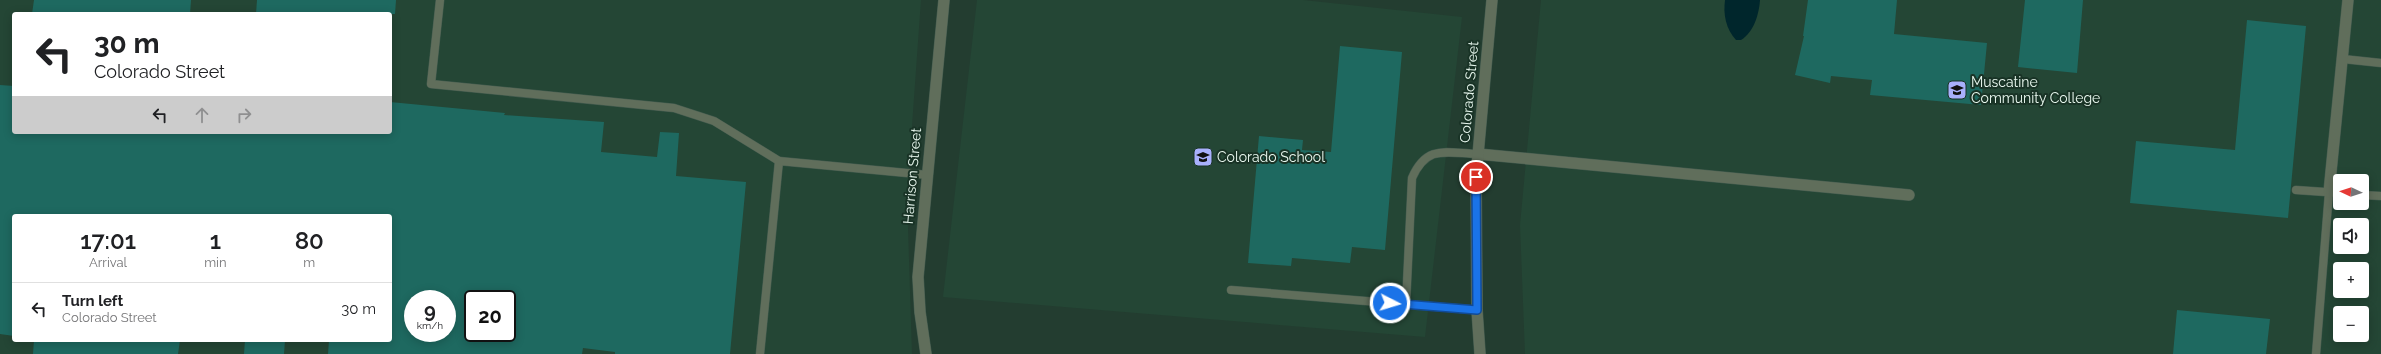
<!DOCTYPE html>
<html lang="en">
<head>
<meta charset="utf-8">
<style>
  body { margin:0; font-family:Raleway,sans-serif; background:#f2f2f2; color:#202124; height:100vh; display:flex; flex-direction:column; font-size:15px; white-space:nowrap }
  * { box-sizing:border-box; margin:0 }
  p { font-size:13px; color:#757577 }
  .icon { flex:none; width:22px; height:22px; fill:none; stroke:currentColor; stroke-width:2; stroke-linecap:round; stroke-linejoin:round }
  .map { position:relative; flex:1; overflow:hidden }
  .sheet { position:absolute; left:12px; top:214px; width:380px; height:128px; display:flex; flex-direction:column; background:#fff; border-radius:4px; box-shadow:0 2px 10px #0003 }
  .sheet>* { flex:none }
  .hud { position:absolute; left:12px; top:12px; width:380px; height:122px; border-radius:4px; box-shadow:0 2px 10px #0003; background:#fff; color:#202124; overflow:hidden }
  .needle { width:26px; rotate:274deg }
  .fabs { position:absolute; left:2333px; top:174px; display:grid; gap:8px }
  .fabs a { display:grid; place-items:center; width:36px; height:36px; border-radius:4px; background:#fff; box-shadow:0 2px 10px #0003; font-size:20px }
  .speed { position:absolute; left:404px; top:290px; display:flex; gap:8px; font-size:20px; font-weight:700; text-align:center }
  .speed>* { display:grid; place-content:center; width:52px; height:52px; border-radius:50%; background:#fff; box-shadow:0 2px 10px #0003; line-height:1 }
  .speed small { font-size:10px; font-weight:400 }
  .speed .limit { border:2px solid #111; border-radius:6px; background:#fff; color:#111 }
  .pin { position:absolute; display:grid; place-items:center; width:34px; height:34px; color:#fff; margin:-17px; border:2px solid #fff; border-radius:50%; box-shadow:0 1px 4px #0007 }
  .me { position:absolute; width:44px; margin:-22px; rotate:95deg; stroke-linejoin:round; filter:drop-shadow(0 0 3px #0008) }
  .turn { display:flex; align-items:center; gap:14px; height:84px; padding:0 16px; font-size:18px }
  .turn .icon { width:52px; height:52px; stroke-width:2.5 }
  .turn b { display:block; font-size:28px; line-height:34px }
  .lanes { display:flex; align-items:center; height:38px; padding:0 16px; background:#0003; justify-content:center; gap:20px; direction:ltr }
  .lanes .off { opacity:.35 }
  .eta { display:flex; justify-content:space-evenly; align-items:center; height:68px; text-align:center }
  .eta b { font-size:24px; font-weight:600; line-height:28px }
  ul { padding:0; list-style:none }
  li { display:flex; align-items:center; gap:12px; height:52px; padding:0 16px; border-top:1px solid #e0e0e0 }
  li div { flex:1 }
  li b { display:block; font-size:15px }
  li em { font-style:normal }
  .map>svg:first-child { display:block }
  .built { fill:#244635; fill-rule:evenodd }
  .water { fill:#00262c }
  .building { fill:#1e6960; fill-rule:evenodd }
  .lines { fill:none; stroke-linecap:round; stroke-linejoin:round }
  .service-casing { stroke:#435b4f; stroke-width:9 }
  .minor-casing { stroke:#435b4f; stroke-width:12 }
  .tertiary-casing { stroke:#435b4f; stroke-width:12 }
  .service { stroke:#606e5b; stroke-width:8 }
  .minor { stroke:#606e5b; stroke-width:11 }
  .tertiary { stroke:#606e5b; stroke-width:11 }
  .route-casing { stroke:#114b97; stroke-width:10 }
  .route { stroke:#1a73e8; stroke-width:7 }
  .labels { text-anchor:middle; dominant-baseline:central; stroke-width:4; stroke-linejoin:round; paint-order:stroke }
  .poi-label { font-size:14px; fill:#eaf9f0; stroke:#193326; text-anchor:start }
  .street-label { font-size:14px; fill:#eaf9f0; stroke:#193326 }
</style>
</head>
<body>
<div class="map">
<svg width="2381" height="354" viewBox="0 0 2381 354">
  <rect width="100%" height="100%" fill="#233d30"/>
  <g class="built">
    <path d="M0,0H921L907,196L912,354H0ZM14,14H390V132H14ZM14,216H390V340H14ZM413,299H447V333H413ZM473,299H507V333H473Z"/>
    <polygon points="977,0 1303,0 1462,17 1425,337 943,297"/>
    <path d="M1541,0H2381V354H1525L1520,225ZM2340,181H2362V203H2340ZM2340,225H2362V247H2340ZM2340,269H2362V291H2340ZM2340,313H2362V335H2340Z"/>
  </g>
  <path class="water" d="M1725,0H1760C1759,14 1754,32 1741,40H1736C1726,29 1723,15 1725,0Z"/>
  <g class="building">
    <polygon points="34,0 191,0 190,14 32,14"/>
    <polygon points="257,0 396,0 395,14 256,14"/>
    <polygon points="1808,0 1897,0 1894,34 1987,43 1981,105 1870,95 1872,80 1831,76 1830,83 1795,75 1804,36 1803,36"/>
    <polygon points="2025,0 2083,0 2077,73 2018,67"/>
    <polygon points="2247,20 2306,26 2288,218 2130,203 2136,141 2235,150"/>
    <polygon points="1340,46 1402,52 1385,250 1352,247 1350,263 1292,258 1291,266 1248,263 1259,136 1303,140 1302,150 1331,152"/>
    <path d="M0,85L14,86V132H390V102L505,113L504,115L604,122L601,152L657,157L660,132L679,133L676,176L746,182L730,354H615V352L583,348L582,354H328L329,340H390V216H14V336L0,334ZM413,299H447V333H413ZM473,299H507V333H473Z"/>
    <polygon points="2177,310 2270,319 2266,354 2173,354"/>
    <polygon points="34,340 180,340 178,354 33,354"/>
    <polygon points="245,340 285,340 284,354 244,354"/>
  </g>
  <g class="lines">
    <defs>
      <g id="service">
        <polyline points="440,0 431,84 674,108 714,121 779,161"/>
        <polyline points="2343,59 2381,63"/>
        <polyline points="2296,190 2340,193"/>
        <polyline points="2362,195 2381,196"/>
        <polyline points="1231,290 1477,310"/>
        <path d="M1406,304L1412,178C1427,144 1446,153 1478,154"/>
        <polyline points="760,354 779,161 928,175"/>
        <polyline points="2316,354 2329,192"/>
      </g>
      <g id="minor">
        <polyline points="1478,154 1909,195"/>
        <polyline points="2329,192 2348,0"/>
        <polyline points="926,354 920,312 918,277 944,0"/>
      </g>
      <polyline id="tertiary" points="1480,354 1477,310 1476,177 1492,0"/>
    </defs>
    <use href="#service" class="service-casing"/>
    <use href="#minor" class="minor-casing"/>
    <use href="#tertiary" class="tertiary-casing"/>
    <use href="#service" class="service"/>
    <use href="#minor" class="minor"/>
    <use href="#tertiary" class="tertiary"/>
  </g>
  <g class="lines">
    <defs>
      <polyline id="route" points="1390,303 1477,310 1476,177"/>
    </defs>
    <use href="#route" class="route-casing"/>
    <use href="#route" class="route"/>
  </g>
  <defs>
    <symbol id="university-square" viewBox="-11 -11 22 22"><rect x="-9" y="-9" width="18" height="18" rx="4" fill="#a8b0fc" stroke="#193326"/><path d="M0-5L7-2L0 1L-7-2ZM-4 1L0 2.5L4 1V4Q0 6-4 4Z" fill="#111"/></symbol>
    <symbol id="school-square" viewBox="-11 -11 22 22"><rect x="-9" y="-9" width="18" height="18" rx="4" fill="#a8b0fc" stroke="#193326"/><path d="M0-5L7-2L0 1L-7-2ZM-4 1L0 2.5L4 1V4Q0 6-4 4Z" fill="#111"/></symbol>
  </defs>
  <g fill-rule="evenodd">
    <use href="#university-square" x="1946" y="79" width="22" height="22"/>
    <use href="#school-square" x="1192" y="146" width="22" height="22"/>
  </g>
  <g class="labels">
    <g class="poi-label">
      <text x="1971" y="82">Muscatine<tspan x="1971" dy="16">Community College</tspan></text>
      <text x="1217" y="157">Colorado School</text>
    </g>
    <g class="street-label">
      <text transform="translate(1469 92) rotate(-85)">Colorado Street</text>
      <text transform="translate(912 176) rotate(-85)">Harrison Street</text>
    </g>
  </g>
</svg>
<div class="fabs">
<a><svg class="needle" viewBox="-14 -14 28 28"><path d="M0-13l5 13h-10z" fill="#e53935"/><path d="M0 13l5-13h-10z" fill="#757577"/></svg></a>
<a><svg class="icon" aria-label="sound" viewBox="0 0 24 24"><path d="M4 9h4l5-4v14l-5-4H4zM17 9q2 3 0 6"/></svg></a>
<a>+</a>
<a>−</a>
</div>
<div class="speed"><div>9<small>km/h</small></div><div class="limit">20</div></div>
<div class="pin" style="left:1476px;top:177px;background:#d93025"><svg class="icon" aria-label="arrive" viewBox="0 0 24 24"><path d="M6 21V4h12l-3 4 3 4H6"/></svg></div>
<svg class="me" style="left:1390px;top:303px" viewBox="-20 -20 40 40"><circle r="17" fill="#1a73e8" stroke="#fff" stroke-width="3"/><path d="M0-11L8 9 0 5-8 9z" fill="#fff"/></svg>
<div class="hud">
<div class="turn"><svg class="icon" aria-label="left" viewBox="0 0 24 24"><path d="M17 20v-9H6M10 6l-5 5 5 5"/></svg><div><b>30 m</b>Colorado Street</div></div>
<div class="lanes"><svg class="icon" aria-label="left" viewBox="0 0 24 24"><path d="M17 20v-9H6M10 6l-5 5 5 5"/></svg><svg class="icon off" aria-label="ahead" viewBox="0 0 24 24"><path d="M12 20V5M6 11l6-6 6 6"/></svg><svg class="icon off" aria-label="right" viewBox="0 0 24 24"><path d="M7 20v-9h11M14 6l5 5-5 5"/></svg></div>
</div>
<section class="sheet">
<div class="eta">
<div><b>17:01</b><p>Arrival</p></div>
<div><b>1</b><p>min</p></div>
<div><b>80</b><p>m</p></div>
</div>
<ul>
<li><svg class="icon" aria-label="left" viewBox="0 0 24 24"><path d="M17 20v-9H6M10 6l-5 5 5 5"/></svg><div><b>Turn left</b><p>Colorado Street</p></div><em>30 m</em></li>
</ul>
</section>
</div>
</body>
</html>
